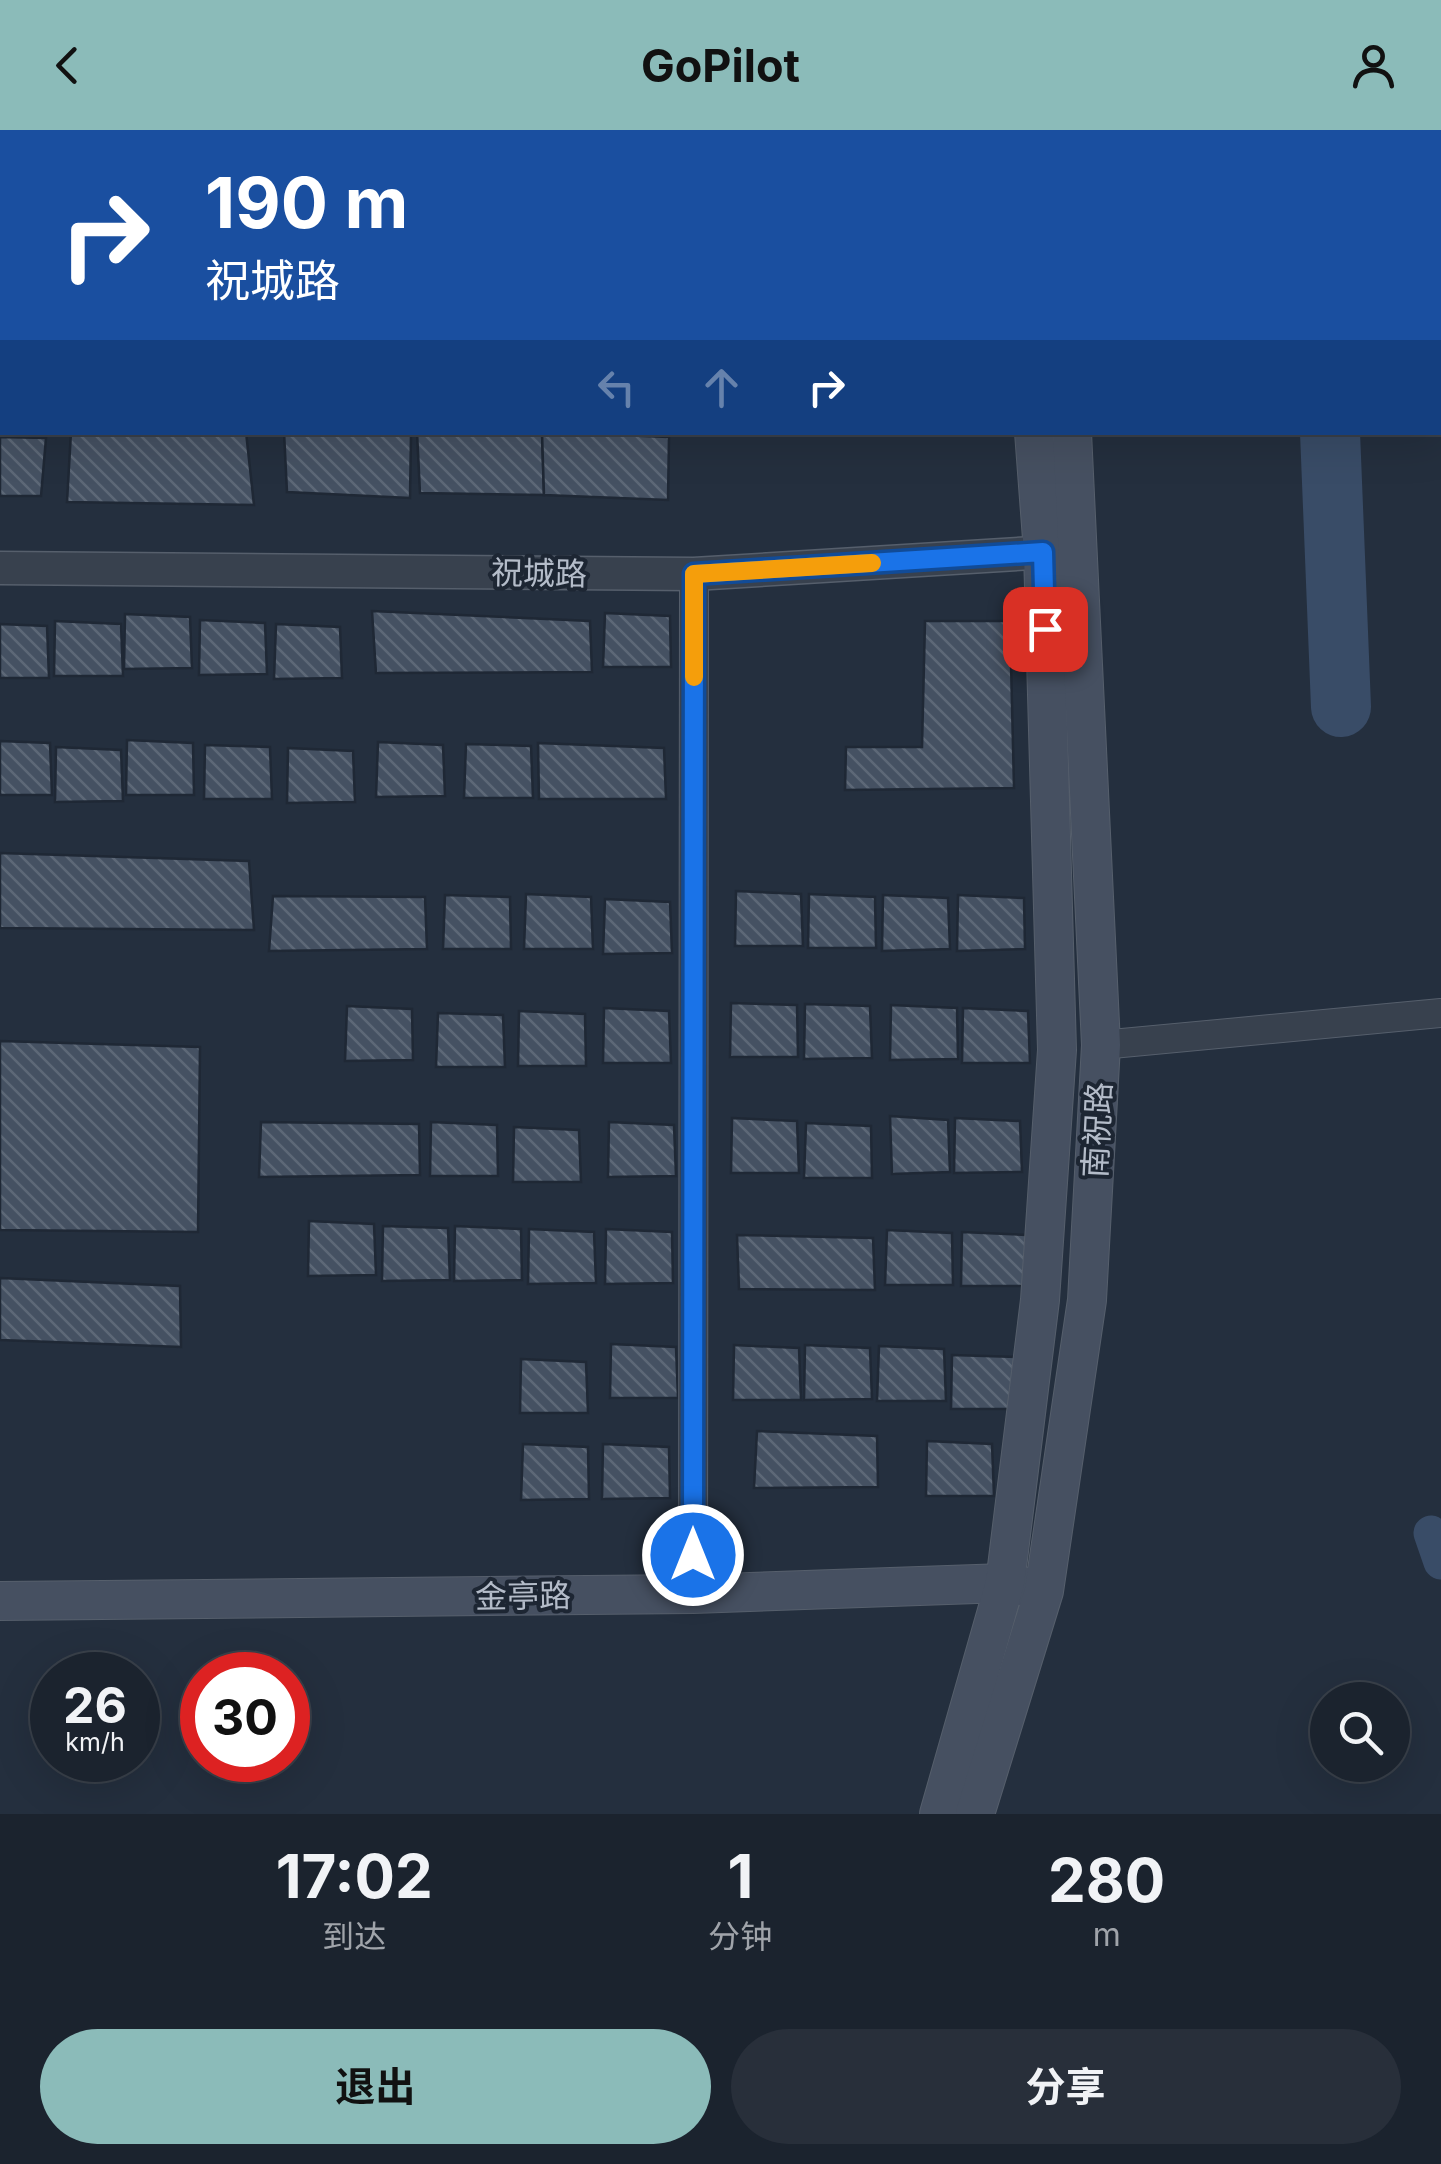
<!DOCTYPE html>
<html lang="zh">
<head>
<meta charset="utf-8">
<style>
  body { margin:0; font-family:Inter,"Noto Sans SC",sans-serif; background:#282f3a; color:#f1f3f6; height:100vh; display:flex; flex-direction:column; font-size:38px; white-space:nowrap }
  * { box-sizing:border-box; margin:0 }
  p { font-size:32px; color:#a0a4aa }
  .icon { flex:none; width:55px; height:55px; fill:none; stroke:currentColor; stroke-width:2; stroke-linecap:round; stroke-linejoin:round }
  .map { position:relative; height:1684px; overflow:hidden }
  .panel { display:flex; flex-direction:column; background:#1b232e; flex:1 }
  .panel>* { flex:none }
  .hud { position:absolute; left:0px; top:0px; width:1442px; height:305px; box-shadow:0 10px 40px #0002,0 0 0 2px #39404a; background:#1a4fa0; color:#fff; overflow:hidden }
  .fabs { position:absolute; left:1310px; top:1552px; display:grid; gap:20px }
  .fabs a { display:grid; place-items:center; width:100px; height:100px; border-radius:50%; background:#1b232e; box-shadow:0 10px 40px #0002,0 0 0 2px #39404a; font-size:50px }
  .speed { position:absolute; left:30px; top:1522px; display:flex; gap:20px; font-size:50px; font-weight:700; text-align:center }
  .speed>* { display:grid; place-content:center; width:130px; height:130px; border-radius:50%; background:#1b232e; box-shadow:0 10px 40px #0002,0 0 0 2px #39404a; line-height:1 }
  .speed small { font-size:25px; font-weight:400 }
  .speed .limit { border:15px solid #d22; background:#fff; color:#111 }
  .pin { position:absolute; display:grid; place-items:center; width:85px; height:85px; color:#fff; margin:-42px; border-radius:20px; box-shadow:0 5px 15px #0006 }
  .me { position:absolute; width:110px; margin:-55px; rotate:0deg; stroke-linejoin:round; filter:drop-shadow(0 0 8px #0008) }
  .turn { display:flex; align-items:center; gap:35px; height:210px; padding:0 40px; font-size:45px }
  .turn .icon { width:130px; height:130px; stroke-width:2.5 }
  .turn b { display:block; font-size:70px; line-height:85px }
  .lanes { display:flex; align-items:center; height:95px; padding:0 40px; background:#0003; justify-content:center; gap:50px; direction:ltr }
  .lanes .off { opacity:.35 }
  .eta { display:flex; justify-content:space-evenly; align-items:center; height:170px; text-align:center }
  .eta b { font-size:60px; font-weight:700; line-height:70px }
  .primary-button { display:flex; gap:20px; margin-top:auto; padding:20px 40px }
  .primary-button a { flex:1; height:115px; border-radius:60px; background:#8bbbb9; color:#111; font-size:40px; font-weight:700; line-height:115px; text-align:center }
  .primary-button a+a { background:#282f3a; color:#f1f3f6 }
  header { display:flex; justify-content:space-between; align-items:center; height:130px; padding:0 40px; background:#8bbbb9; color:#111; font-size:45px; font-weight:700 }
  .map>svg:first-child { display:block }
  .lines { fill:none; stroke-linecap:round; stroke-linejoin:round }
  .canal { stroke:#394c67; stroke-width:35 }
  .river { stroke:#394c67; stroke-width:60 }
  .building { fill:url(#building-back-hatch); stroke:#1f2835; stroke-width:2.5 }
  .minor-casing { stroke:#565f6c; stroke-width:30 }
  .tertiary-casing { stroke:#565f6c; stroke-width:35 }
  .secondary-casing { stroke:#565f6c; stroke-width:40 }
  .minor { stroke:#38414e; stroke-width:28 }
  .tertiary { stroke:#38414e; stroke-width:32 }
  .secondary { stroke:#465061; stroke-width:38 }
  .route-casing { stroke:#114b97; stroke-width:25 }
  .route { stroke:#1a73e8; stroke-width:18 }
  .slow { stroke:#f59e0b; stroke-width:18 }
  .labels { text-anchor:middle; dominant-baseline:central; stroke-width:8; stroke-linejoin:round; paint-order:stroke }
  .street-label { font-size:32px; fill:#b4bcc9; stroke:#1d2633 }
</style>
</head>
<body>
<header><svg class="icon" aria-label="back" viewBox="0 0 24 24"><path d="M15 5l-7 7 7 7"/></svg>GoPilot<svg class="icon" aria-label="person" viewBox="0 0 24 24"><circle cx="12" cy="8" r="4"/><path d="M4 21q1-7 8-7t8 7"/></svg></header>
<div class="map">
<svg width="1441" height="1684" viewBox="0 0 1441 1684">
  <defs>
    <pattern id="building-back-hatch" width="6" height="6" patternUnits="userSpaceOnUse" patternTransform="scale(2.5)"><rect width="6" height="6" fill="#455162"/><path d="M-1 5l2 2M0 0l6 6M5-1l2 2" fill="none" stroke="#5d6877"/></pattern>
  </defs>
  <rect width="100%" height="100%" fill="#242f3e"/>
  <g class="lines">
    <polyline class="canal" points="1431,1403 1441,1432"/>
    <g class="river">
      <polyline points="1317,0 1318,2"/>
      <polyline points="1330,302 1341,577"/>
    </g>
  </g>
  <g class="building">
    <rect x="0" y="189" width="2" height="58"/>
    <polygon points="71,302 246,302 254,375 67,372"/>
    <polygon points="284,302 411,304 410,368 287,362"/>
    <polygon points="417,302 542,302 544,365 420,363"/>
    <polygon points="542,302 669,307 668,370 544,365"/>
    <polygon points="0,307 46,308 41,366 0,366"/>
    <polygon points="372,481 590,491 592,542 376,543"/>
    <polygon points="605,483 670,486 671,537 603,537"/>
    <polygon points="125,484 190,487 192,538 124,539"/>
    <polygon points="200,490 265,493 267,544 199,545"/>
    <polygon points="55,491 121,494 123,546 54,546"/>
    <polygon points="925,491 1010,491 1014,658 845,660 846,617 922,617"/>
    <polygon points="0,494 47,496 49,548 0,548"/>
    <polygon points="276,494 340,497 342,548 274,549"/>
    <polygon points="127,610 193,613 194,665 126,665"/>
    <polygon points="0,611 50,613 52,665 0,665"/>
    <polygon points="378,612 443,615 445,666 376,667"/>
    <polygon points="538,613 664,618 666,669 539,669"/>
    <polygon points="466,614 531,616 533,668 464,668"/>
    <polygon points="205,615 270,617 272,669 204,669"/>
    <polygon points="56,617 121,620 123,671 55,672"/>
    <polygon points="288,618 353,621 355,672 287,673"/>
    <polygon points="0,723 249,731 254,800 0,798"/>
    <polygon points="736,761 801,764 803,816 735,816"/>
    <polygon points="526,764 591,767 593,819 524,819"/>
    <polygon points="809,764 875,767 876,818 808,818"/>
    <polygon points="445,765 510,767 511,819 443,819"/>
    <polygon points="883,765 948,768 950,819 882,821"/>
    <polygon points="958,765 1024,768 1025,819 957,821"/>
    <polygon points="273,766 425,767 427,819 269,821"/>
    <polygon points="605,769 670,772 672,823 603,824"/>
    <polygon points="731,873 797,875 798,927 730,927"/>
    <polygon points="805,874 870,876 872,928 804,929"/>
    <polygon points="891,875 957,878 958,929 890,930"/>
    <polygon points="347,876 412,879 413,930 345,931"/>
    <polygon points="604,878 669,881 671,933 603,933"/>
    <polygon points="963,878 1028,881 1030,933 962,933"/>
    <polygon points="519,881 585,884 586,936 518,936"/>
    <polygon points="438,883 503,885 505,937 436,937"/>
    <polygon points="0,911 200,917 198,1102 0,1100"/>
    <polygon points="890,986 948,990 950,1042 892,1044"/>
    <polygon points="732,988 797,991 799,1043 731,1043"/>
    <polygon points="955,988 1020,991 1022,1042 954,1043"/>
    <polygon points="261,992 419,994 420,1045 259,1047"/>
    <polygon points="431,992 497,995 498,1046 430,1046"/>
    <polygon points="609,992 674,995 676,1046 608,1047"/>
    <polygon points="806,993 871,996 872,1048 804,1048"/>
    <polygon points="514,997 579,1000 581,1052 513,1052"/>
    <polygon points="309,1091 374,1094 376,1145 308,1146"/>
    <polygon points="383,1096 448,1098 450,1150 382,1151"/>
    <polygon points="455,1096 521,1099 522,1150 454,1151"/>
    <polygon points="529,1099 594,1102 596,1153 528,1154"/>
    <polygon points="606,1099 672,1102 673,1153 605,1154"/>
    <polygon points="887,1100 952,1103 953,1155 885,1155"/>
    <polygon points="962,1102 1027,1105 1029,1156 961,1156"/>
    <polygon points="737,1105 873,1108 875,1160 739,1159"/>
    <polygon points="0,1148 180,1156 181,1217 0,1210"/>
    <polygon points="611,1214 676,1217 678,1268 610,1268"/>
    <polygon points="734,1215 799,1218 801,1270 733,1270"/>
    <polygon points="805,1215 870,1218 872,1269 804,1270"/>
    <polygon points="879,1216 944,1219 946,1271 877,1271"/>
    <polygon points="952,1225 1017,1227 1019,1279 951,1279"/>
    <polygon points="521,1229 586,1232 588,1283 520,1283"/>
    <polygon points="757,1301 877,1306 878,1357 754,1358"/>
    <polygon points="927,1311 992,1314 994,1366 926,1366"/>
    <polygon points="523,1314 588,1317 589,1369 521,1370"/>
    <polygon points="603,1314 669,1317 670,1368 602,1369"/>
  </g>
  <g class="lines">
    <defs>
      <g id="minor">
        <polyline points="1101,915 1441,883"/>
        <polyline points="693,1464 694,444"/>
      </g>
      <polyline id="tertiary" points="0,438 694,444 1065,421"/>
      <g id="secondary">
        <polyline points="1018,0 1018,2"/>
        <polyline points="1058,0 1059,2"/>
        <polyline points="0,1471 693,1464 1005,1453 1027,1457"/>
        <polyline points="939,1684 1005,1453 1040,1170 1057,920 1043,422 1034,302"/>
        <polyline points="975,1684 1044,1461 1087,1170 1101,915 1072,302"/>
      </g>
    </defs>
    <use href="#minor" class="minor-casing"/>
    <use href="#tertiary" class="tertiary-casing"/>
    <use href="#secondary" class="secondary-casing"/>
    <use href="#minor" class="minor"/>
    <use href="#tertiary" class="tertiary"/>
    <use href="#secondary" class="secondary"/>
  </g>
  <g class="lines">
    <defs>
      <polyline id="route" points="693,1425 694,444 1043,422 1045,499"/>
    </defs>
    <use href="#route" class="route-casing"/>
    <use href="#route" class="route"/>
    <polyline class="slow" points="694,547 694,444 872,433"/>
  </g>
  <g class="labels">
    <g class="street-label">
      <text transform="translate(539 443) rotate(1)">祝城路</text>
      <text transform="translate(1097 1000) rotate(-87)">南祝路</text>
      <text transform="translate(523 1466) rotate(-1)">金亭路</text>
    </g>
  </g>
</svg>
<div class="fabs">
<a><svg class="icon" aria-label="search" viewBox="0 0 24 24"><circle cx="10" cy="10" r="6"/><path d="M15 15l6 6"/></svg></a>
</div>
<div class="speed"><div>26<small>km/h</small></div><div class="limit">30</div></div>
<div class="pin" style="left:1045px;top:499px;background:#d93025"><svg class="icon" aria-label="arrive" viewBox="0 0 24 24"><path d="M6 21V4h12l-3 4 3 4H6"/></svg></div>
<svg class="me" style="left:693px;top:1425px" viewBox="-20 -20 40 40"><circle r="17" fill="#1a73e8" stroke="#fff" stroke-width="3"/><path d="M0-11L8 9 0 5-8 9z" fill="#fff"/></svg>
<div class="hud">
<div class="turn"><svg class="icon" aria-label="right" viewBox="0 0 24 24"><path d="M7 20v-9h11M14 6l5 5-5 5"/></svg><div><b>190 m</b>祝城路</div></div>
<div class="lanes"><svg class="icon off" aria-label="left" viewBox="0 0 24 24"><path d="M17 20v-9H6M10 6l-5 5 5 5"/></svg><svg class="icon off" aria-label="ahead" viewBox="0 0 24 24"><path d="M12 20V5M6 11l6-6 6 6"/></svg><svg class="icon" aria-label="right" viewBox="0 0 24 24"><path d="M7 20v-9h11M14 6l5 5-5 5"/></svg></div>
</div>
</div>
<section class="panel">
<div class="eta">
<div><b>17:02</b><p>到达</p></div>
<div><b>1</b><p>分钟</p></div>
<div><b>280</b><p>m</p></div>
</div>
<div class="primary-button"><a>退出</a><a>分享</a></div>
</section>
</body>
</html>
